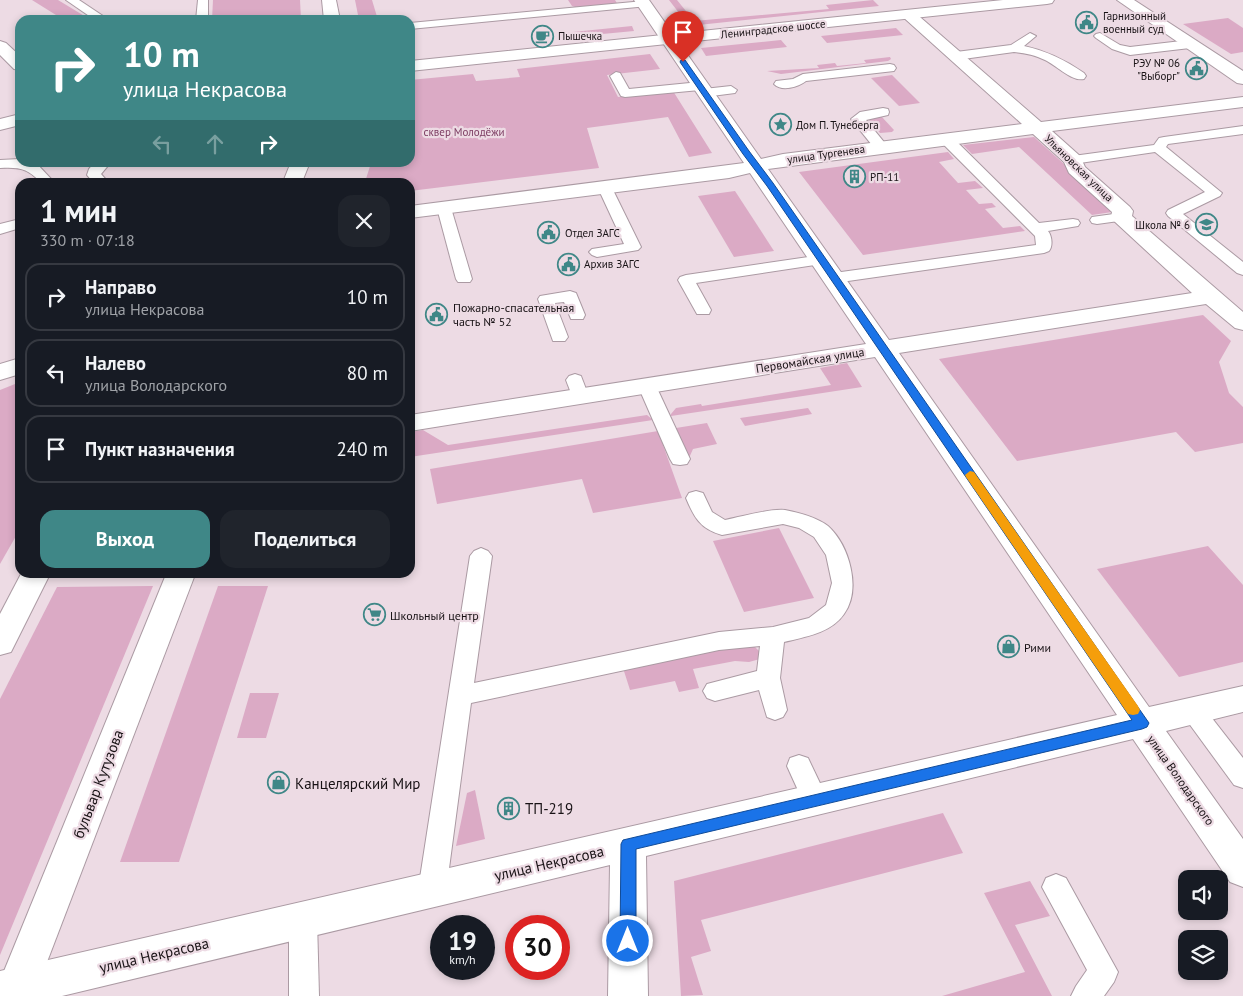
<!DOCTYPE html>
<html lang="ru">
<head>
<meta charset="utf-8">
<style>
  body { margin:0; font-family:"PT Sans",sans-serif; background:#20242c; color:#f1f3f6; height:100vh; display:flex; flex-direction:column; font-size:19px; white-space:nowrap }
  * { box-sizing:border-box; margin:0 }
  p { font-size:16px; color:#9ea1a6 }
  .icon { flex:none; width:28px; height:28px; fill:none; stroke:currentColor; stroke-width:2; stroke-linecap:round; stroke-linejoin:round }
  .map { position:relative; flex:1; overflow:hidden }
  .panel { position:absolute; left:15px; top:178px; width:400px; height:400px; display:flex; flex-direction:column; background:#171b24; border-radius:15px; box-shadow:0 2px 8px #0003 }
  .panel>* { flex:none }
  .guide { position:absolute; left:15px; top:15px; width:400px; height:152px; border-radius:15px; box-shadow:0 2px 8px #0003; background:#3f8787; color:#fff; overflow:hidden }
  .tools { position:absolute; left:1178px; top:870px; display:grid; gap:10px }
  .tools a { display:grid; place-items:center; width:50px; height:50px; border-radius:10px; background:#171b24; box-shadow:0 2px 8px #0003; font-size:25px }
  .speed { position:absolute; left:430px; top:915px; display:flex; gap:10px; font-size:25px; font-weight:700; text-align:center }
  .speed>* { display:grid; place-content:center; width:65px; height:65px; border-radius:50%; background:#171b24; box-shadow:0 2px 8px #0003; line-height:1 }
  .speed small { font-size:12px; font-weight:400 }
  .speed .limit { border:8px solid #d22; background:#fff; color:#111 }
  .pin { position:absolute; display:grid; place-items:center; width:42px; height:42px; color:#fff; margin:-51px -21px; border-radius:50% 50% 50% 0; rotate:-45deg; box-shadow:0 0 5px #0007 }
  .pin .icon { rotate:45deg }
  .me { position:absolute; width:55px; margin:-28px; rotate:0deg; stroke-linejoin:round; filter:drop-shadow(0 0 4px #0008) }
  .turn { display:flex; align-items:center; gap:18px; height:105px; padding:0 25px; font-size:22px }
  .turn .icon { width:65px; height:65px; stroke-width:2.5 }
  .turn b { display:block; font-size:35px; line-height:42px }
  .lanes { display:flex; align-items:center; height:48px; padding:0 25px; background:#0003; justify-content:center; gap:25px; direction:ltr }
  .lanes .off { opacity:.35 }
  .round { display:grid; place-items:center; flex:none; width:52px; height:52px; border-radius:15px; background:#20242c }
  .headline { display:flex; align-items:center; justify-content:space-between; height:85px; padding:0 25px }
  h1 { font-size:30px; font-weight:700; line-height:38px }
  .cta { display:flex; gap:10px; margin-top:auto; padding:10px 25px }
  .cta a { flex:1; height:58px; border-radius:15px; background:#3f8787; color:#fff; font-size:20px; font-weight:700; line-height:58px; text-align:center }
  .cta a+a { background:#20242c; color:#f1f3f6 }
  ul { padding:0; list-style:none }
  li { display:flex; align-items:center; gap:15px; height:68px; margin:0 10px 8px; padding:0 15px; border:2px solid #363941; border-radius:15px }
  li div { flex:1 }
  li b { display:block; font-size:19px }
  li em { font-style:normal }
  .map>svg:first-child { display:block }
  .green { fill:#dbaac5 }
  .lines { fill:none; stroke-linecap:round; stroke-linejoin:round }
  .lane-casing { stroke:#ab9aa3; stroke-width:2 }
  .street-casing { stroke:#ab9aa3; stroke-width:2 }
  .secondary-casing { stroke:#ab9aa3; stroke-width:2 }
  .lane { fill:#fff; fill-rule:evenodd }
  .street { fill:#fff; fill-rule:evenodd }
  .secondary { fill:#fff; fill-rule:evenodd }
  .route { fill:#1a73e8; stroke:#114b97 }
  .slow { fill:#f59e0b }
  .labels { text-anchor:middle; dominant-baseline:central; stroke-width:4.5; stroke-linejoin:round; paint-order:stroke }
  .far-poi-label { font-size:11px; fill:#181215; stroke:#eddbe4; text-anchor:start }
  .far-street-label { font-size:11px; fill:#181215; stroke:#eddbe4 }
  .far-park-label { font-size:11px; fill:#7c3c62; stroke:#eddbe4 }
  .poi-label { font-size:12px; fill:#181215; stroke:#eddbe4; text-anchor:start }
  .street-label { font-size:12px; fill:#181215; stroke:#eddbe4 }
  .near-poi-label { font-size:15px; fill:#181215; stroke:#eddbe4; text-anchor:start }
  .near-street-label { font-size:15px; fill:#181215; stroke:#eddbe4 }
</style>
</head>
<body>
<div class="map">
<svg width="1243" height="996" viewBox="0 0 1243 996">
  <rect width="100%" height="100%" fill="#eddbe4"/>
  <g class="green">
    <polygon points="32,0 58,0 91,20 64,20"/>
    <polygon points="213,0 300,0 301,20 212,20"/>
    <polygon points="355,0 372,0 378,20 359,20"/>
    <polygon points="568,0 615,0 618,5 578,8 572,6"/>
    <polygon points="669,0 677,0 694,21 829,9 826,5 873,0 879,6 689,26"/>
    <polygon points="1228,18 1243,28 1243,52 1231,54 1183,24"/>
    <polygon points="632,26 634,31 592,35 591,33 564,35 563,33"/>
    <polygon points="896,28 903,35 827,43 821,36"/>
    <polygon points="781,40 787,47 706,56 701,48"/>
    <polygon points="650,54 660,69 607,75 618,97 673,91 712,153 689,157 668,117 587,128 599,168 410,191 410,182 365,182 371,163 410,162 410,80 473,74 476,81 520,77 517,69"/>
    <polygon points="890,57 891,59 888,61 781,74 767,71 819,68 817,65 835,63 837,66 866,63 864,60"/>
    <polygon points="892,75 920,103 899,106 871,78"/>
    <polygon points="881,116 894,130 892,132 880,133 869,121 871,118"/>
    <polygon points="1034,137 1114,209 1112,212 1092,215 1019,147 972,154 963,145"/>
    <polygon points="948,152 954,159 939,162 958,183 975,181 983,188 966,190 979,204 992,203 996,207 985,209 1003,228 1020,226 1025,231 863,255 799,172"/>
    <polygon points="735,191 774,251 734,257 698,196"/>
    <polygon points="1203,315 1231,341 1219,362 1229,393 1243,407 1243,443 1195,452 1176,432 1017,461 939,359"/>
    <polygon points="847,363 862,387 671,416 671,414 676,408 701,404 702,406 831,385 820,368"/>
    <polygon points="20,382 20,529 0,564 0,390"/>
    <polygon points="808,408 812,414 745,426 740,418"/>
    <polygon points="647,415 653,420 410,457 410,432 423,430 448,445"/>
    <polygon points="707,423 717,444 693,449 689,458 676,428"/>
    <polygon points="658,431 682,498 593,513 582,479 437,504 430,469"/>
    <polygon points="779,528 814,598 744,612 713,541"/>
    <polygon points="1208,546 1243,585 1243,662 1179,677 1097,569"/>
    <polygon points="153,586 0,955 0,699 57,587"/>
    <polygon points="218,586 268,586 179,862 120,862"/>
    <polygon points="744,645 755,647 761,653 760,659 749,662 735,661 693,669 699,688 679,692 675,681 630,690 623,668"/>
    <polygon points="250,693 279,693 266,738 237,738"/>
    <polygon points="475,790 485,839 456,846 467,793"/>
    <polygon points="943,813 963,853 701,920 711,951 691,957 703,995 681,996 674,881"/>
    <polygon points="1030,881 1050,916 1015,925 1052,996 942,996 1025,972 984,893"/>
  </g>
  <g class="lines">
    <defs>
      <g id="lane">
        <polygon points="66,0 79,0 109,20 95,20"/>
        <polygon points="198,0 208,0 208,20 196,20"/>
        <polygon points="644,1 648,2 649,4 648,6 410,29 410,23"/>
        <path d="M1030,33L1036,36L1024,46C1047,51 1065,60 1084,73L1086,76L1084,79C1072,82 1056,65 1045,60C1035,55 1025,53 1014,52L956,60L950,56L956,52L1011,45Z"/>
        <polygon points="1100,33 1120,45 1130,47 1190,40 1196,44 1190,48 1130,55 1112,49 1096,38 1094,36 1096,34"/>
        <path d="M890,64L894,65L896,68L894,71L806,81C798,87 782,92 774,84L776,81L793,79L803,74Z"/>
        <polygon points="616,72 620,73 629,89 700,82 706,86 700,90 625,97 621,96 610,76"/>
        <polygon points="731,86 737,90 735,93 704,97 698,93 704,89"/>
        <polygon points="883,108 888,109 889,112 888,115 866,120 888,147 881,151 876,150 851,119 860,112"/>
        <polygon points="1243,126 1243,134 1168,144 1166,147 1222,193 1220,196 1183,214 1243,262 1243,275 1237,273 1168,216 1166,213 1168,210 1205,192 1155,152 1073,164 1066,160 1073,156 1154,145 1159,138 1164,137"/>
        <path d="M946,135L951,136L1039,223L1073,219L1078,220L1080,223L1078,226L1048,231C1052,236 1053,246 1049,251L1044,253L834,283L828,281L826,278L828,275L834,273L1036,245L1035,236L941,142L939,139Z"/>
        <path d="M20,159V162L37,164L54,182H40C28,168 18,167 0,168V160Z"/>
        <polygon points="95,162 111,162 101,174 108,182 93,182 87,175 89,169"/>
        <polygon points="605,184 610,185 612,188 641,247 638,250 597,257 592,255 589,252 592,249 624,244 598,188 600,185"/>
        <polygon points="444,204 449,205 451,208 472,279 470,282 458,282 456,279 437,208 439,205"/>
        <polygon points="1121,213 1126,214 1128,217 1126,220 1097,224 1092,223 1090,220 1092,217"/>
        <polygon points="20,219 20,228 0,234 0,224"/>
        <polygon points="822,255 828,257 830,260 828,263 696,283 711,310 709,314 697,314 678,280 680,277 686,275"/>
        <polygon points="570,291 576,293 585,315 583,319 571,319 564,302 555,303 568,337 565,341 553,341 538,299 540,296"/>
        <polygon points="575,374 581,376 589,397 586,401 580,403 574,401 566,380 569,376"/>
        <polygon points="647,380 653,382 656,386 690,459 687,464 680,465 673,464 670,459 638,386 641,382"/>
        <path d="M696,491L703,493L712,512L725,520C740,517 772,508 785,510C800,513 816,517 828,526C849,545 862,589 844,614C831,633 805,637 784,642L780,678L787,710L783,717L775,720L767,717L759,690L715,701L707,698L703,691L707,684L757,671L760,646L719,650L471,703L446,891L442,900L432,904L422,900L418,891L470,556L474,551L481,548L488,551L492,556L474,683L719,632L773,627L809,618L826,605L832,583L826,555L814,537L799,528L783,524L722,535C700,529 694,517 686,498L689,493Z"/>
        <polygon points="1193,701 1201,704 1243,758 1243,788 1234,785 1185,718 1181,711 1185,704"/>
        <polygon points="799,755 808,758 828,800 824,808 815,811 806,808 787,766 790,758"/>
        <polygon points="1056,874 1066,878 1118,972 1114,982 1104,996 1071,996 1076,986 1087,970 1042,887 1046,878"/>
        <polygon points="303,907 313,911 317,920 319,996 289,996 289,920 293,911"/>
      </g>
      <g id="street">
        <polygon points="322,0 336,0 340,20 324,20"/>
        <path d="M634,0H649L761,159L783,154L1022,124L903,17L900,14L903,11H913L1041,122L1243,97V107L1052,131L1080,156L1085,167L1130,207L1133,211L1132,216L1243,312V330L1235,328L1206,304L899,353L1149,707L1243,686V712L1166,731L1243,839V887L1230,882L1133,739L646,856L648,996H608L610,865L62,996H0V971L1117,715L875,357L410,431V415L866,344L750,173L729,178L410,218V206L744,163ZM1033,134L1064,162L1069,173L1112,212L1111,217L1114,221L1192,293L889,340L768,169Z"/>
        <polygon points="1117,0 1134,0 1243,71 1243,84 1237,83"/>
        <polygon points="20,358 20,374 0,380 0,364"/>
      </g>
      <g id="secondary">
        <polygon points="1003,0 1054,0 1052,3 1047,4 410,71 410,61"/>
        <polygon points="0,41 6,43 20,56 20,70 14,69 0,55"/>
        <polygon points="20,114 20,125 0,130 0,119"/>
        <polygon points="291,162 310,162 302,182 283,182"/>
        <polygon points="22,572 51,572 11,652 0,655 0,614"/>
        <polygon points="167,572 196,572 34,996 0,996 0,981"/>
      </g>
    </defs>
    <use href="#lane" class="lane-casing"/>
    <use href="#street" class="street-casing"/>
    <use href="#secondary" class="secondary-casing"/>
    <use href="#lane" class="lane"/>
    <use href="#street" class="street"/>
    <use href="#secondary" class="secondary"/>
  </g>
  <polygon class="route" points="681,60 685,60 749,151 773,183 1149,723 1147,727 1142,729 636,849 636,941 634,947 628,949 623,947 620,941 621,844 623,840 1132,720 767,186 743,154 680,62"/>
  <polygon class="slow" points="970,471 974,472 1138,706 1140,710 1138,714 1133,715 1128,714 966,477 965,475"/>
  <defs>
    <symbol id="civic-ring" viewBox="-11 -11 22 22"><circle r="9.5" fill="#eddbe4" stroke="#3f8787" stroke-width="1.5"/><path d="M-.6-6.5H3V-4.5H.6V-3L4-1V1h2V6H-6V1h2V-1L-.6-3ZM-1.2 2.5V6h2.4V2.5Z" fill="#3f8787"/></symbol>
    <symbol id="cafe-ring" viewBox="-11 -11 22 22"><circle r="9.5" fill="#eddbe4" stroke="#3f8787" stroke-width="1.5"/><path d="M-5.5-4.5H6V0H3Q3 3.5 0 3.5H-2.5Q-5.5 3.5-5.5 0ZM3-3.2v2h1.7v-2ZM-6 4.5H4V6H-6Z" fill="#3f8787"/></symbol>
    <symbol id="sight-ring" viewBox="-11 -11 22 22"><circle r="9.5" fill="#eddbe4" stroke="#3f8787" stroke-width="1.5"/><path d="M0-6L1.8-2.2L6-1.7L2.9 1.2L3.7 5.4L0 3.3L-3.7 5.4L-2.9 1.2L-6-1.7L-1.8-2.2Z" fill="#3f8787"/></symbol>
    <symbol id="building-ring" viewBox="-11 -11 22 22"><circle r="9.5" fill="#eddbe4" stroke="#3f8787" stroke-width="1.5"/><path d="M-4-6H4V6H1V3H-1V6H-4ZM-2.5-4.3h1.7v1.8h-1.7ZM.8-4.3h1.7v1.8H.8ZM-2.5-1h1.7V.8h-1.7ZM.8-1h1.7V.8H.8Z" fill="#3f8787"/></symbol>
    <symbol id="school-ring" viewBox="-11 -11 22 22"><circle r="9.5" fill="#eddbe4" stroke="#3f8787" stroke-width="1.5"/><path d="M0-5L7-2L0 1L-7-2ZM-4 1L0 2.5L4 1V4Q0 6-4 4Z" fill="#3f8787"/></symbol>
    <symbol id="supermarket-ring" viewBox="-11 -11 22 22"><circle r="9.5" fill="#eddbe4" stroke="#3f8787" stroke-width="1.5"/><path d="M-6-5.5h2.5l.6 2H6L4.5 2H-2.5L-4.4-4H-6ZM-1.5 3.2a1.3 1.3 0 1 0 .1 0ZM3 3.2a1.3 1.3 0 1 0 .1 0Z" fill="#3f8787"/></symbol>
    <symbol id="shop-ring" viewBox="-11 -11 22 22"><circle r="9.5" fill="#eddbe4" stroke="#3f8787" stroke-width="1.5"/><path d="M-5-2.5h2.3a2.7 3.5 0 0 1 5.4 0H5L5.5 6h-11ZM-1.5-2.5h3a1.5 2.3 0 0 0-3 0Z" fill="#3f8787"/></symbol>
  </defs>
  <g fill-rule="evenodd">
    <use href="#civic-ring" x="1074" y="10" width="25" height="25"/>
    <use href="#cafe-ring" x="530" y="24" width="25" height="25"/>
    <use href="#civic-ring" x="1184" y="56" width="25" height="25"/>
    <use href="#sight-ring" x="768" y="112" width="25" height="25"/>
    <use href="#building-ring" x="842" y="164" width="25" height="25"/>
    <use href="#school-ring" x="1194" y="212" width="25" height="25"/>
    <use href="#civic-ring" x="536" y="220" width="25" height="25"/>
    <use href="#civic-ring" x="556" y="252" width="25" height="25"/>
    <use href="#civic-ring" x="424" y="302" width="25" height="25"/>
    <use href="#supermarket-ring" x="362" y="602" width="25" height="25"/>
    <use href="#shop-ring" x="996" y="634" width="25" height="25"/>
    <use href="#shop-ring" x="266" y="770" width="25" height="25"/>
    <use href="#building-ring" x="496" y="796" width="25" height="25"/>
  </g>
  <g class="labels">
    <g class="far-poi-label">
      <text x="1103" y="16">Гарнизонный<tspan x="1103" dy="13">военный суд</tspan></text>
      <text x="558" y="36">Пышечка</text>
      <text x="1180" y="63" text-anchor="end">РЭУ № 06<tspan x="1180" dy="13">"Выборг"</tspan></text>
      <text x="796" y="125">Дом П. Тунеберга</text>
      <text x="870" y="177">РП-11</text>
      <text x="1190" y="225" text-anchor="end">Школа № 6</text>
      <text x="565" y="233">Отдел ЗАГС</text>
      <text x="584" y="264">Архив ЗАГС</text>
    </g>
    <g class="far-street-label">
      <text transform="translate(773 29) rotate(-6)">Ленинградское шоссе</text>
      <text transform="translate(826 154) rotate(-8)">улица Тургенева</text>
      <text transform="translate(1079 168) rotate(44)">Ульяновская улица</text>
    </g>
    <g class="far-park-label">
      <text x="464" y="132">сквер Молодёжи</text>
    </g>
    <g class="poi-label">
      <text x="453" y="307">Пожарно-спасательная<tspan x="453" dy="14">часть № 52</tspan></text>
      <text x="390" y="615">Школьный центр</text>
      <text x="1024" y="647">Рими</text>
    </g>
    <g class="street-label">
      <text transform="translate(810 360) rotate(-9)">Первомайская улица</text>
      <text transform="translate(1181 780) rotate(55)">улица Володарского</text>
    </g>
    <g class="near-poi-label">
      <text x="295" y="783">Канцелярский Мир</text>
      <text x="525" y="808">ТП-219</text>
    </g>
    <g class="near-street-label">
      <text transform="translate(98 784) rotate(-69)">бульвар Кутузова</text>
      <text transform="translate(549 863) rotate(-13)">улица Некрасова</text>
      <text transform="translate(154 955) rotate(-13)">улица Некрасова</text>
    </g>
  </g>
</svg>
<div class="tools">
<a><svg class="icon" aria-label="sound" viewBox="0 0 24 24"><path d="M4 9h4l5-4v14l-5-4H4zM17 9q2 3 0 6"/></svg></a>
<a><svg class="icon" aria-label="layers" viewBox="0 0 24 24"><path d="M12 4l9 5-9 5-9-5zM3 14l9 5 9-5"/></svg></a>
</div>
<div class="speed"><div>19<small>km/h</small></div><div class="limit">30</div></div>
<div class="pin" style="left:683px;top:62px;background:#d93025"><svg class="icon" aria-label="arrive" viewBox="0 0 24 24"><path d="M6 21V4h12l-3 4 3 4H6"/></svg></div>
<svg class="me" style="left:628px;top:941px" viewBox="-20 -20 40 40"><circle r="17" fill="#1a73e8" stroke="#fff" stroke-width="3"/><path d="M0-11L8 9 0 5-8 9z" fill="#fff"/></svg>
<div class="guide">
<div class="turn"><svg class="icon" aria-label="right" viewBox="0 0 24 24"><path d="M7 20v-9h11M14 6l5 5-5 5"/></svg><div><b>10 m</b>улица Некрасова</div></div>
<div class="lanes"><svg class="icon off" aria-label="left" viewBox="0 0 24 24"><path d="M17 20v-9H6M10 6l-5 5 5 5"/></svg><svg class="icon off" aria-label="ahead" viewBox="0 0 24 24"><path d="M12 20V5M6 11l6-6 6 6"/></svg><svg class="icon" aria-label="right" viewBox="0 0 24 24"><path d="M7 20v-9h11M14 6l5 5-5 5"/></svg></div>
</div>
<section class="panel">
<div class="headline"><div><h1>1 мин</h1><p>330 m · 07:18</p></div><a class="round"><svg class="icon" aria-label="close" viewBox="0 0 24 24"><path d="M6 6l12 12M18 6L6 18"/></svg></a></div>
<ul>
<li><svg class="icon" aria-label="right" viewBox="0 0 24 24"><path d="M7 20v-9h11M14 6l5 5-5 5"/></svg><div><b>Направо</b><p>улица Некрасова</p></div><em>10 m</em></li>
<li><svg class="icon" aria-label="left" viewBox="0 0 24 24"><path d="M17 20v-9H6M10 6l-5 5 5 5"/></svg><div><b>Налево</b><p>улица Володарского</p></div><em>80 m</em></li>
<li><svg class="icon" aria-label="arrive" viewBox="0 0 24 24"><path d="M6 21V4h12l-3 4 3 4H6"/></svg><div><b>Пункт назначения</b></div><em>240 m</em></li>
</ul>
<div class="cta"><a>Выход</a><a>Поделиться</a></div>
</section>
</div>
</body>
</html>
